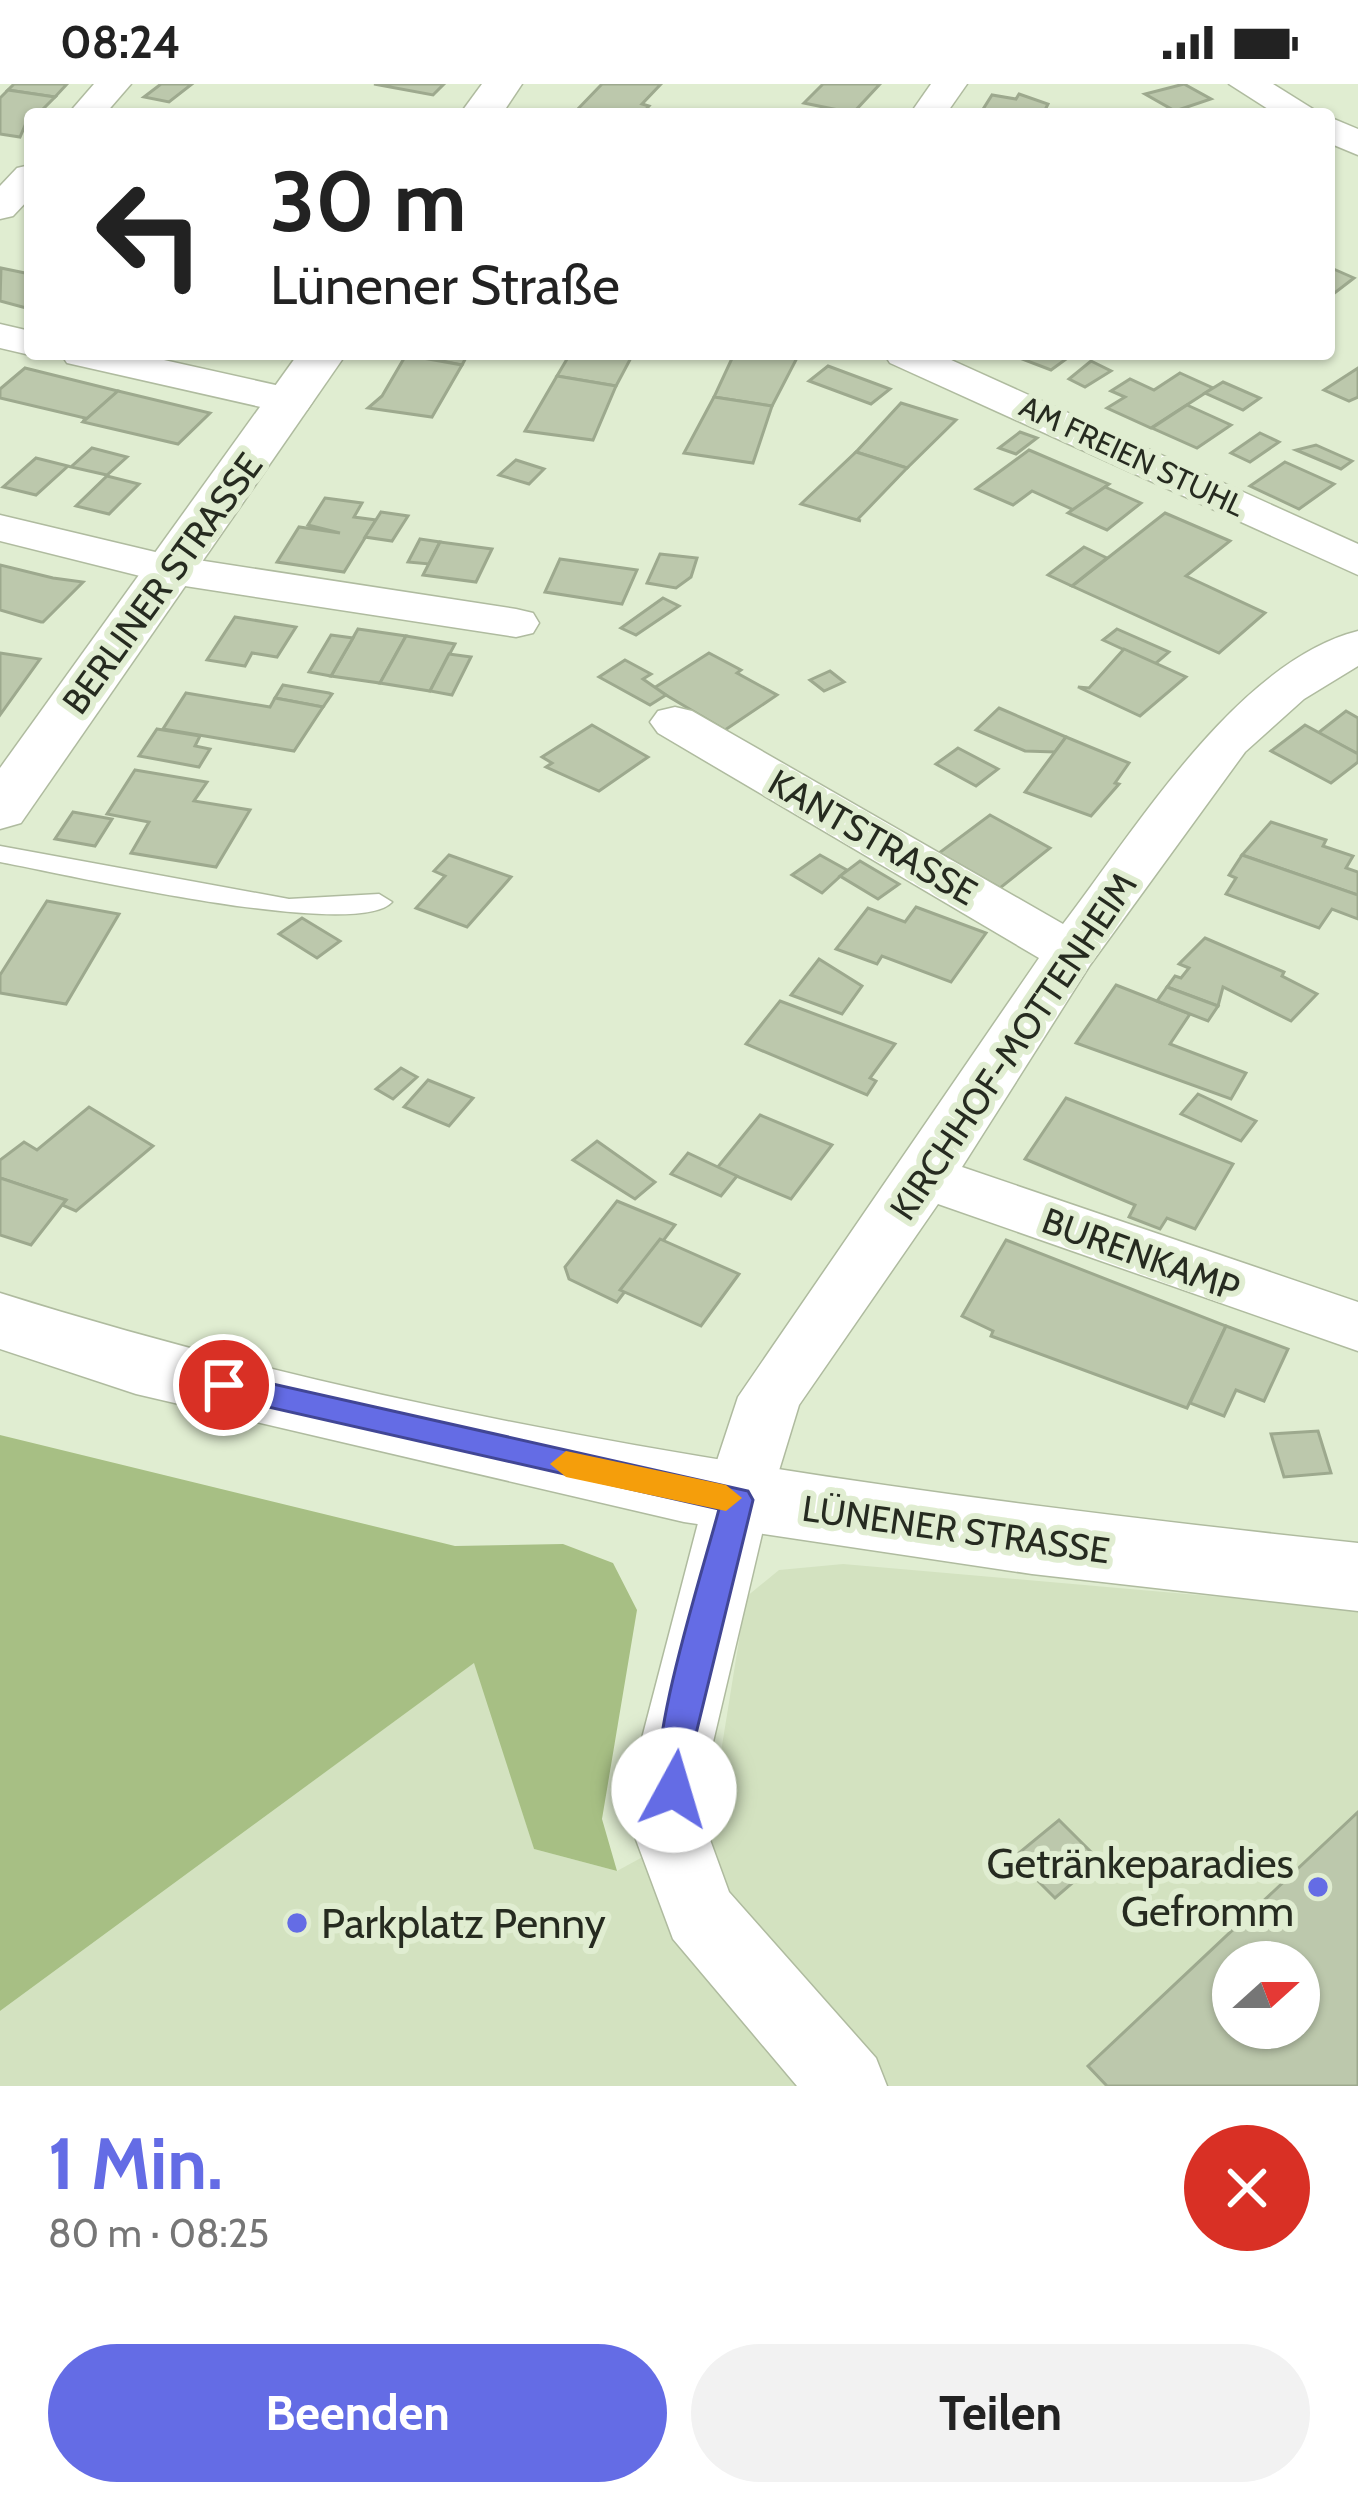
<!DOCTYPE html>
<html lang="de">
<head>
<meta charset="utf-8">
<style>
  body { margin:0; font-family:Cabin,sans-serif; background:#f2f2f2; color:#222; height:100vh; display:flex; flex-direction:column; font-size:45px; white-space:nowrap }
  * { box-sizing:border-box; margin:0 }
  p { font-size:39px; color:#767676 }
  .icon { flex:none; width:66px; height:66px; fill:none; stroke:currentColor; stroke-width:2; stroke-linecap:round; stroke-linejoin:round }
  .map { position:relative; height:2002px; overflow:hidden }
  .sheet { display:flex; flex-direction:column; background:#fff; flex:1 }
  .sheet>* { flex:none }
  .top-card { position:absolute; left:24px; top:24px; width:1311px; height:252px; border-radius:12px; box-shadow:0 3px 9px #0004; background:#fff; color:#222; overflow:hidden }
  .needle { width:78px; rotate:69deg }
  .fabs { position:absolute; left:1212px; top:1857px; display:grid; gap:24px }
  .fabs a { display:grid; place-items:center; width:108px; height:108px; border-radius:50%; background:#fff; box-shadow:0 3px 9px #0004; font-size:60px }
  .pin { position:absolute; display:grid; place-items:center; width:102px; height:102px; color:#fff; margin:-51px; border:6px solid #fff; border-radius:50%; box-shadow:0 3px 12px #0007 }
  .me { position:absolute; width:132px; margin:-66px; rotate:6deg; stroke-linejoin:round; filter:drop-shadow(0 0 9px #0008) }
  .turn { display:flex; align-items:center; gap:42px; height:252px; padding:0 48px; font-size:54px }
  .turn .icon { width:156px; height:156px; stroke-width:2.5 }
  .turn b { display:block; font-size:84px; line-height:102px }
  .round { display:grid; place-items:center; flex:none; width:126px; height:126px; border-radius:63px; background:#f2f2f2 }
  .headline { display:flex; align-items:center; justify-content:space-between; height:204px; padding:0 48px }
  h1 { font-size:72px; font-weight:800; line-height:90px; color:#646ce5 }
  .button { display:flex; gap:24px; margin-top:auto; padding:24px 48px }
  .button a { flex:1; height:138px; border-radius:72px; background:#646ce5; color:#fff; font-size:48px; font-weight:800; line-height:138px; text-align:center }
  .button a+a { background:#f2f2f2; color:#222 }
  .status { display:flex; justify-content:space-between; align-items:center; height:84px; padding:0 60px; background:#fff; direction:ltr }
  .status svg { height:33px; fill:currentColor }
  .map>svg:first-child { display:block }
  .built { fill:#d3e2c0; fill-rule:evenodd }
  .green { fill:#a7bf84 }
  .building { fill:#bcc8ac; stroke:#9da98e; stroke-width:3; fill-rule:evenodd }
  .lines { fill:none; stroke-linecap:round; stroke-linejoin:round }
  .service-casing { stroke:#afbb9f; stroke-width:3 }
  .minor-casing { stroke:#afbb9f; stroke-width:3 }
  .tertiary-casing { stroke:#afbb9f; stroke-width:3 }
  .secondary-casing { stroke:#afbb9f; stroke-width:3 }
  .service { fill:#fff; fill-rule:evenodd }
  .minor { fill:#fff; fill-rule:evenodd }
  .tertiary { fill:#fff; fill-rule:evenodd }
  .secondary { fill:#fff; fill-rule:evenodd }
  .route { fill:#646ce5; stroke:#414695; stroke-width:3 }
  .slow { fill:#f59e0b }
  .poi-dot { fill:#646ce5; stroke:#e0edd1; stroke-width:4.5 }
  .labels { text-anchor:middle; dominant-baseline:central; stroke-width:12; stroke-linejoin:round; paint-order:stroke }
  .far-street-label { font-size:30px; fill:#262b20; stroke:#e0edd1 }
  .street-label { font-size:36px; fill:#262b20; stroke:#e0edd1 }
  .near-poi-label { font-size:42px; fill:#262b20; stroke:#e0edd1; text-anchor:end }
</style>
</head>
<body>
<div class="status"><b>08:24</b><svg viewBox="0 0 49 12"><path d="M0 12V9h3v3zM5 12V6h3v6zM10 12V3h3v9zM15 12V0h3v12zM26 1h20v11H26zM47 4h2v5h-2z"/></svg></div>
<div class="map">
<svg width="1358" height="2002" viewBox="0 0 1358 2002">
  <rect width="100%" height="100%" fill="#e0edd1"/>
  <path class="built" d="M843,1480L1358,1525V2002H0V1927L475,1578L534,1765L617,1787L710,1736L746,1513L779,1486ZM1233,1878H1299V1944H1233Z"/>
  <polygon class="green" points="0,1351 455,1462 563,1460 613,1479 637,1526 602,1735 617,1787 534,1765 474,1579 0,1927"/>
  <g class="building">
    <polygon points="14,0 67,0 55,13 8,6"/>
    <polygon points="161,0 192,0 169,18 144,13"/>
    <polygon points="374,0 444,0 433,11"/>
    <polygon points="602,0 661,0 642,20 649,22 642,30 574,29"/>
    <polygon points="823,0 880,0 853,29 804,19"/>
    <polygon points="1184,0 1211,15 1175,27 1145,10"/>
    <polygon points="8,6 55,13 38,30 30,30 20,53 0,50 0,14"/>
    <polygon points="1019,10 1048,20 1043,30 980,30 992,11 1016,15"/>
    <polygon points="1329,183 1354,194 1332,211 1329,209"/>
    <polygon points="1,184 30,190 30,225 0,217"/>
    <polygon points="407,270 468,270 462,281"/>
    <polygon points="570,270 633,270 616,302 557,292"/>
    <polygon points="734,270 799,270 772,322 714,313"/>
    <polygon points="1009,270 1073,270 1051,286"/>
    <polygon points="406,271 462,281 432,333 368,324 382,312"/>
    <polygon points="1091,277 1111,287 1085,303 1069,295"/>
    <polygon points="828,282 890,305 871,320 809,297"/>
    <polygon points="25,284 118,307 83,338 85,334 0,314 0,305"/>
    <polygon points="1358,284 1358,313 1349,317 1324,306"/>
    <polygon points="1180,289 1213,304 1151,344 1107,324 1125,313 1111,307 1130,295 1154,306"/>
    <polygon points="557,292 616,302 593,356 525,347"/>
    <polygon points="1223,298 1260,314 1243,326 1205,309"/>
    <polygon points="118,307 210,329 178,360 83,338"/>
    <polygon points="714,313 772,322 753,379 684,369"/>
    <polygon points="901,319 956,336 907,384 856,368"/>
    <polygon points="1187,321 1231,341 1197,364 1152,344"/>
    <polygon points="1020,348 1037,354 1016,370 999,364"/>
    <polygon points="1260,349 1279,358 1250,378 1231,369"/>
    <polygon points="1316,361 1352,377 1341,385 1296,366"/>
    <polygon points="92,364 127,373 107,391 71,383"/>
    <polygon points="1029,366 1109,400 1074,426 1032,407 1013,421 976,405"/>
    <polygon points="856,368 907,384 857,436 861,437 801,420"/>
    <polygon points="36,374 68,382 36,411 3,403"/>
    <polygon points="516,376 544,385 529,400 499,391"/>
    <polygon points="1285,378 1334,400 1299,425 1250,402"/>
    <polygon points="107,392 139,400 109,430 76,422"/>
    <polygon points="1105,403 1141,419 1107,446 1068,429"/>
    <polygon points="325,414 362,419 354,433 376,436 344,488 277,478 299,443 340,449 308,441"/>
    <polygon points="381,428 408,432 392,457 365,453"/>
    <polygon points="1165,429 1230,457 1186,492 1265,529 1219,569 1072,502"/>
    <polygon points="420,455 440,458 429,480 408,478"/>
    <polygon points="440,458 492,465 476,498 423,491"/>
    <polygon points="1084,463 1107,474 1072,502 1048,491"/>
    <polygon points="660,470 697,474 691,493 676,504 647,499"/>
    <polygon points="560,475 637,486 622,520 545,508"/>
    <polygon points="0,481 53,494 83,498 43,538 41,538 0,526"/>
    <polygon points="663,514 679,522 636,551 621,544"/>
    <polygon points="235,533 296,543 277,573 252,569 245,582 207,576"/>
    <polygon points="358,545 406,552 380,599 331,592"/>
    <polygon points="1117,545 1169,568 1155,580 1103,556"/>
    <polygon points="331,551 353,554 331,592 309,588"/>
    <polygon points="406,552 455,560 430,607 380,599"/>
    <polygon points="1124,565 1186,593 1140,632 1078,603 1089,604"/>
    <polygon points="0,569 40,575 0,631"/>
    <polygon points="709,569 741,586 737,589 777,611 725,646 654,604"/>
    <polygon points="449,570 471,573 452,611 430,607"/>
    <polygon points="625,576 651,590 643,595 666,611 650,621 599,593"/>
    <polygon points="830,587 844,598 824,607 810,596"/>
    <polygon points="283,601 329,609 332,610 323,623 275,614"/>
    <polygon points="186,609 270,623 275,614 323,623 294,667 163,645"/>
    <polygon points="999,624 1066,653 1055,668 1025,667 976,646"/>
    <polygon points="1346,627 1358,634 1358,670 1318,649"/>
    <polygon points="592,641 648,673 599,707 546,683 552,679 542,673"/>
    <polygon points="1305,641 1358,670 1358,678 1331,699 1271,667"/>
    <polygon points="157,645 200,652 195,662 210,665 199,683 139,672"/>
    <polygon points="1066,653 1129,679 1115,699 1119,700 1091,732 1025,708"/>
    <polygon points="958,664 998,685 976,702 936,680"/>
    <polygon points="135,686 207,698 194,717 250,726 216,783 131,769 149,738 107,730"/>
    <polygon points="73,728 112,735 95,762 55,755"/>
    <polygon points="990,731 1050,764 1000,804 939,769"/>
    <polygon points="1271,738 1326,756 1323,762 1353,772 1346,784 1358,788 1358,811 1242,771"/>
    <polygon points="449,771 511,793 467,843 416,824 445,792 434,787"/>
    <polygon points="820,771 847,786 822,809 792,791"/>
    <polygon points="1242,771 1358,811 1358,835 1332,825 1319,844 1226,810 1236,794 1229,791"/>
    <polygon points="860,777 899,800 878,815 840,792"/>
    <polygon points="47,817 119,830 66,920 0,909 0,891"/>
    <polygon points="916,823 986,849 951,898 882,872 877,880 836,865 868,824 905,838"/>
    <polygon points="302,834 340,857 317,874 279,850"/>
    <polygon points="1205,854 1284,888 1282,892 1317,910 1291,937 1223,903 1218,922 1167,903 1175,892 1181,894 1189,884 1179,880"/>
    <polygon points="819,875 862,902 842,930 791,911"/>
    <polygon points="1116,901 1190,930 1170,960 1246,989 1231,1015 1076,959"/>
    <polygon points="1167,903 1218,922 1208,937 1157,917"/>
    <polygon points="780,917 895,960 870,994 876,997 867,1011 746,960"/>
    <polygon points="401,984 417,993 393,1015 376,1005"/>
    <polygon points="428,996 473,1014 449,1042 404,1023"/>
    <polygon points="1198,1010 1256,1037 1241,1057 1181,1030"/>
    <polygon points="1066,1014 1233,1080 1195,1145 1167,1134 1160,1145 1129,1133 1135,1121 1025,1075"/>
    <polygon points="89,1023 153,1062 76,1127 62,1121 66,1116 0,1094 0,1076 24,1058 37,1066"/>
    <polygon points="760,1031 832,1061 791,1115 717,1084"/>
    <polygon points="597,1057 655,1098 635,1115 573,1076"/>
    <polygon points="688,1069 737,1092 721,1112 671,1090"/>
    <polygon points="0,1094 66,1116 31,1161 0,1151"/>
    <polygon points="617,1117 675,1141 617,1218 569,1195 565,1183"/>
    <polygon points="660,1155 739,1190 701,1242 620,1206"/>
    <polygon points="1006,1156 1226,1242 1187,1324 991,1252 993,1247 962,1232"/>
    <polygon points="1226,1242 1288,1265 1264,1317 1236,1306 1224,1332 1190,1319"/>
    <polygon points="1318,1347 1331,1389 1284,1393 1271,1350"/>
    <path d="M1358,1728V2002H1107L1088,1982ZM1233,1878H1299V1944H1233Z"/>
    <polygon points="1059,1736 1099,1776 1055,1814 1014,1773"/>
  </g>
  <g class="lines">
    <defs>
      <path id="service" d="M0,762L289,815L379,810L392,818C356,858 61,789 0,778Z"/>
      <g id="minor">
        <polygon points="94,0 131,0 105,30 68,30"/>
        <polygon points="931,0 967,0 946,30 910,30"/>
        <polygon points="1229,0 1273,0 1321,30 1276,30"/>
        <polygon points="1329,33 1358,45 1358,71 1329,59"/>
        <polygon points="30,81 30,114 13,132 0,135 0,102 17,84"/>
        <polygon points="0,240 30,247 30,270 35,270 30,271 0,264"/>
        <polygon points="61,270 137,270 307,308 313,317 307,326 292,330 67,279"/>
        <polygon points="884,270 938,270 1358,460 1358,491 890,279"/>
        <polygon points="0,431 172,472 516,525 533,529 539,539 533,549 516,553 172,500 0,457"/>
        <path d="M1358,547V582L1304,615L1245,668L1090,881L962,1083L1358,1218V1267L938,1120L799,1321L770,1416L713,1658L709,1753L729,1808L876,1974L887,2002H797L673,1855L635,1753L641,1658L704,1416L738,1313L1039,874L658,649L650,638L658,627L675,623L692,627L1063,840C1135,746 1238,577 1358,547Z"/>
      </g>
      <g id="tertiary">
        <polygon points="482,0 522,0 502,30 460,30"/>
        <polygon points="298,270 346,270 21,739 0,745 0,684"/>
      </g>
      <path id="secondary" d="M0,1209C441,1348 900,1410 1358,1459V1527L1032,1490L684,1438L136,1310L0,1265Z"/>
    </defs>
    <use href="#service" class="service-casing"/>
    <use href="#minor" class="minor-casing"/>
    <use href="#tertiary" class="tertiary-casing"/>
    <use href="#secondary" class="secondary-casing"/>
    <use href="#service" class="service"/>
    <use href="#minor" class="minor"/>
    <use href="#tertiary" class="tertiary"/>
    <use href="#secondary" class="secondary"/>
  </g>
  <path class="route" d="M224,1289L748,1407L753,1416L694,1658L687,1717L674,1721L662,1717C642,1673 705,1480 719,1425L224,1313L209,1301Z"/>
  <polygon class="slow" points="566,1367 726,1401 742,1414 726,1427 566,1393 550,1380"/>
  <g class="poi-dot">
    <circle cx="1318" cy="1803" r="12"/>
    <circle cx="297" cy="1839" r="12"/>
  </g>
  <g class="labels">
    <g class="far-street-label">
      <text transform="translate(1132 372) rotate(25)">AM FREIEN STUHL</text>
    </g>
    <g class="street-label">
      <text transform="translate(162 499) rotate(-54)">BERLINER STRASSE</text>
      <text transform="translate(873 753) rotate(30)">KANTSTRASSE</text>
      <text transform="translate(1013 962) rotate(-56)">KIRCHHOF-MOTTENHEIM</text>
      <text transform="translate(1141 1170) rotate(20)">BURENKAMP</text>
      <text transform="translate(956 1445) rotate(8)">LÜNENER STRASSE</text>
    </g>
    <g class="near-poi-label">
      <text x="1294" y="1779">Getränkeparadies<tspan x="1294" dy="48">Gefromm</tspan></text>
      <text x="321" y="1839" text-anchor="start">Parkplatz Penny</text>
    </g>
  </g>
</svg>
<div class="fabs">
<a><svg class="needle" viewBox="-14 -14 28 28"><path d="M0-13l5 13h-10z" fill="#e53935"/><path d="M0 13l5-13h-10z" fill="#767676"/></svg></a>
</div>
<div class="pin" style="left:224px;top:1301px;background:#d93025"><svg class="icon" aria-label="arrive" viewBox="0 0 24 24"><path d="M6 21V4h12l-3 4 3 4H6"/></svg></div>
<svg class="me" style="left:674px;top:1706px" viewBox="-20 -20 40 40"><circle r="19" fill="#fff"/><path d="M0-13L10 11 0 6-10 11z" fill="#646ce5"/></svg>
<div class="top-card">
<div class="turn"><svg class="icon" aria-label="left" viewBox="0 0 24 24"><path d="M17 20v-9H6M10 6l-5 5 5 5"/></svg><div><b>30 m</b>Lünener Straße</div></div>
</div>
</div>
<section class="sheet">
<div class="headline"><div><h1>1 Min.</h1><p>80 m · 08:25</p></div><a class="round" style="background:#d93025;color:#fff"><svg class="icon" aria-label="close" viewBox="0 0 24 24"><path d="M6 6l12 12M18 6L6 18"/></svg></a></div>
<div class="button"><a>Beenden</a><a>Teilen</a></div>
</section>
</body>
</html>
